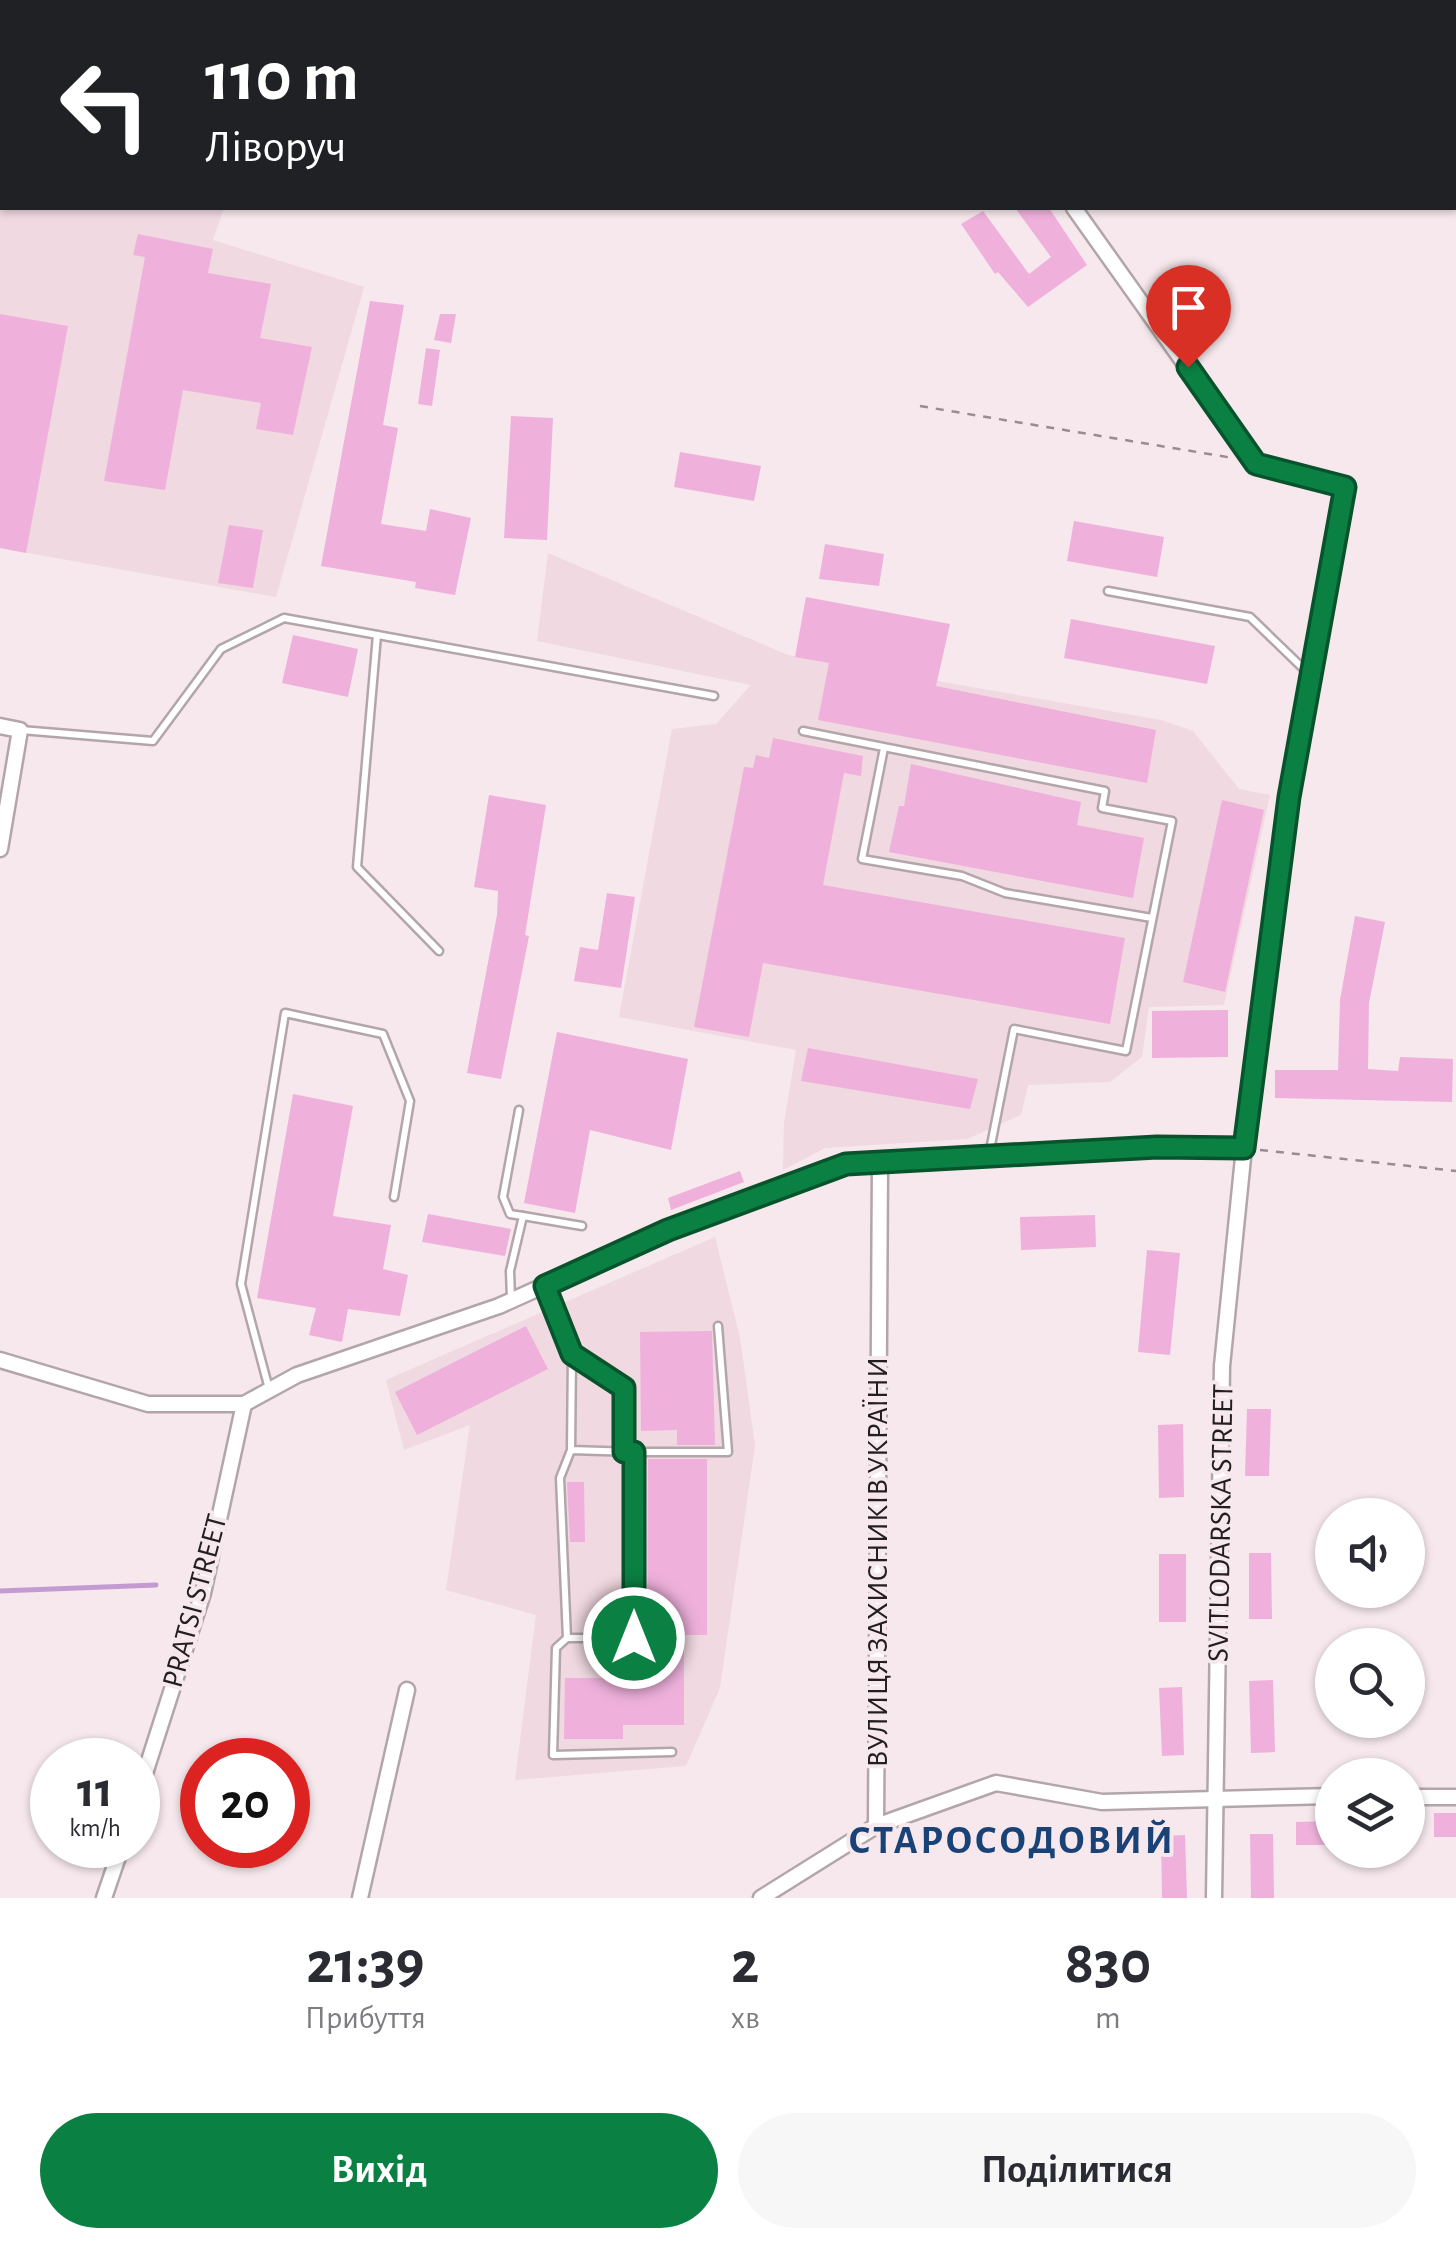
<!DOCTYPE html>
<html lang="uk">
<head>
<meta charset="utf-8">
<style>
  body { margin:0; font-family:"Alegreya Sans",sans-serif; background:#f7f7f7; color:#2b2b33; height:100vh; display:flex; flex-direction:column; font-size:38px; white-space:nowrap }
  * { box-sizing:border-box; margin:0 }
  p { font-size:32px; color:#7c7c81 }
  .icon { flex:none; width:55px; height:55px; fill:none; stroke:currentColor; stroke-width:2; stroke-linecap:round; stroke-linejoin:round }
  .map { position:relative; height:1898px; overflow:hidden }
  .drawer { display:flex; flex-direction:column; background:#fff; flex:1 }
  .drawer>* { flex:none }
  .banner { position:absolute; left:0px; top:0px; width:1458px; height:210px; box-shadow:0 2px 8px #0004; background:#202124; color:#fff; overflow:hidden }
  .tools { position:absolute; left:1315px; top:1498px; display:grid; gap:20px }
  .tools a { display:grid; place-items:center; width:110px; height:110px; border-radius:50%; background:#fff; box-shadow:0 2px 8px #0004; font-size:50px }
  .speed { position:absolute; left:30px; top:1738px; display:flex; gap:20px; font-size:50px; font-weight:700; text-align:center }
  .speed>* { display:grid; place-content:center; width:130px; height:130px; border-radius:50%; background:#fff; box-shadow:0 2px 8px #0004; line-height:1 }
  .speed small { font-size:25px; font-weight:400 }
  .speed .limit { border:15px solid #d22; background:#fff; color:#111 }
  .pin { position:absolute; display:grid; place-items:center; width:85px; height:85px; color:#fff; margin:-102px -42px; border-radius:50% 50% 50% 0; rotate:-45deg; box-shadow:0 0 10px #0007 }
  .pin .icon { rotate:45deg }
  .me { position:absolute; width:110px; margin:-55px; rotate:0deg; stroke-linejoin:round; filter:drop-shadow(0 0 8px #0008) }
  .turn { display:flex; align-items:center; gap:35px; height:210px; padding:0 40px; font-size:45px }
  .turn .icon { width:130px; height:130px; stroke-width:2.5 }
  .turn b { display:block; font-size:70px; line-height:85px }
  .eta { display:flex; justify-content:space-evenly; align-items:center; height:170px; text-align:center }
  .eta b { font-size:60px; font-weight:600; line-height:70px }
  .cta { display:flex; gap:20px; margin-top:auto; padding:20px 40px }
  .cta a { flex:1; height:115px; border-radius:60px; background:#0b8043; color:#fff; font-size:40px; font-weight:600; line-height:115px; text-align:center }
  .cta a+a { background:#f7f7f7; color:#2b2b33 }
  .map>svg:first-child { display:block }
  .built { fill:#f0d9e0 }
  .lines { fill:none; stroke-linecap:round; stroke-linejoin:round }
  .stream { stroke:#c49ad2; stroke-width:5 }
  .building { fill:#efb1dc }
  .lane-casing { stroke:#b3a6a9; stroke-width:11 }
  .street-casing { stroke:#b3a6a9; stroke-width:19 }
  .path { stroke:#978d90; stroke-width:2.5; stroke-dasharray:8 8; stroke-linecap:butt }
  .lane { stroke:#fff; stroke-width:6 }
  .street { stroke:#fff; stroke-width:14 }
  .route-casing { stroke:#07532c; stroke-width:25 }
  .route { stroke:#0b8043; stroke-width:18 }
  .labels { text-anchor:middle; dominant-baseline:central; stroke-width:8; stroke-linejoin:round; paint-order:stroke }
  .street-label { font-size:30px; fill:#231e1f; stroke:#f6e8ec }
  .district-label { font-size:40px; font-weight:bold; letter-spacing:2.5px; fill:#194276; stroke:#f6e8ec }
</style>
</head>
<body>
<div class="map">
<svg width="1456" height="1898" viewBox="0 0 1456 1898">
  <rect width="100%" height="100%" fill="#f6e8ec"/>
  <g class="built">
    <polygon points="0,0 300,0 2,2 2,208 224,208 213,240 364,287 276,597 0,548"/>
    <polygon points="548,553 788,655 1161,720 1193,731 1239,789 1270,795 1224,1005 1149,1007 1142,1057 1110,1082 1028,1085 1021,1115 967,1139 825,1148 783,1170 784,1123 796,1050 619,1017 672,729 716,724 751,685 537,641"/>
    <polygon points="715,1237 740,1338 755,1445 720,1688 686,1766 515,1780 536,1615 446,1590 470,1425 404,1450 386,1380"/>
  </g>
  <g class="lines">
    <polyline class="stream" points="0,1591 156,1585"/>
  </g>
  <g class="building">
    <polygon points="1015,208 1049,208 1087,265 1028,307 998,272 995,274 961,224 983,211 1029,274 1051,257"/>
    <polygon points="138,234 213,249 208,273 271,284 260,338 312,347 293,435 256,429 261,403 183,390 165,490 104,481 145,257 133,255"/>
    <polygon points="370,301 404,305 383,425 398,428 381,524 426,531 430,509 471,518 455,595 415,588 416,582 321,566"/>
    <polygon points="0,314 68,326 26,553 0,548"/>
    <polygon points="440,314 456,314 451,343 434,340"/>
    <polygon points="426,348 440,350 432,406 418,404"/>
    <polygon points="511,416 553,418 547,540 504,538"/>
    <polygon points="680,452 761,466 754,501 674,487"/>
    <polygon points="1074,521 1164,537 1157,577 1067,561"/>
    <polygon points="229,525 263,530 253,588 218,583"/>
    <polygon points="825,544 884,554 879,586 819,579"/>
    <polygon points="806,597 950,624 936,686 1156,730 1147,783 818,720 829,663 795,657"/>
    <polygon points="1071,619 1215,646 1207,684 1064,658"/>
    <polygon points="293,635 358,649 348,697 282,683"/>
    <polygon points="773,738 863,756 861,776 844,773 823,885 1125,938 1110,1024 763,963 749,1037 694,1027 744,767 753,768 756,755 769,758"/>
    <polygon points="911,764 1081,802 1077,825 1144,838 1133,898 889,852 899,806 904,806"/>
    <polygon points="489,795 546,805 525,935 529,936 501,1079 467,1073 497,915 498,891 474,887"/>
    <polygon points="1222,800 1264,810 1225,992 1183,982"/>
    <polygon points="607,893 635,897 621,988 574,981 580,947 598,950"/>
    <polygon points="1355,916 1385,922 1369,1003 1368,1069 1398,1071 1400,1057 1453,1059 1452,1102 1275,1098 1275,1070 1338,1070 1340,1000"/>
    <polygon points="1222,1010 1228,1010 1228,1057 1152,1058 1152,1011"/>
    <polygon points="557,1032 688,1059 671,1150 590,1130 575,1213 524,1203"/>
    <polygon points="808,1048 978,1079 970,1109 801,1081"/>
    <polygon points="293,1094 353,1106 333,1216 391,1225 383,1269 408,1275 400,1316 348,1309 342,1342 309,1335 316,1308 257,1298"/>
    <polygon points="740,1171 744,1182 671,1210 668,1198"/>
    <polygon points="428,1214 511,1229 505,1256 422,1242"/>
    <polygon points="1095,1215 1096,1247 1021,1250 1020,1217"/>
    <polygon points="1147,1250 1180,1253 1170,1355 1138,1352"/>
    <polygon points="526,1326 548,1369 417,1435 395,1392"/>
    <polygon points="712,1331 715,1445 677,1445 677,1430 641,1431 640,1332"/>
    <polygon points="1247,1409 1271,1409 1269,1476 1245,1476"/>
    <polygon points="1183,1424 1184,1497 1159,1498 1158,1425"/>
    <polygon points="648,1459 707,1459 707,1635 684,1635 684,1725 623,1725 623,1739 564,1739 565,1678 647,1678"/>
    <polygon points="567,1482 584,1482 585,1542 570,1542"/>
    <polygon points="1249,1553 1271,1553 1272,1619 1249,1619"/>
    <rect x="1159" y="1554" width="27" height="68"/>
    <polygon points="1273,1680 1275,1752 1251,1753 1249,1681"/>
    <polygon points="1182,1687 1184,1755 1162,1756 1159,1688"/>
    <rect x="1434" y="1813" width="22" height="24"/>
    <polygon points="1332,1821 1332,1845 1296,1845 1296,1822"/>
    <polygon points="1250,1834 1273,1834 1274,1898 1251,1898"/>
    <polygon points="1185,1835 1187,1898 1162,1898 1161,1836"/>
  </g>
  <g class="lines">
    <defs>
      <g id="lane">
        <polyline points="1108,591 1250,617 1310,675"/>
        <polyline points="377,635 357,867 439,951"/>
        <polyline points="21,730 153,741 221,649 284,618 714,696"/>
        <polyline points="803,731 1105,791 1102,808 1172,821 1126,1051 1014,1029 989,1155"/>
        <polyline points="884,748 862,859 962,876 1005,893 1152,918"/>
        <polyline points="523,1216 582,1226"/>
        <polyline points="545,1287 572,1354 571,1450 634,1452 634,1638 567,1638 560,1478 571,1450"/>
        <polyline points="511,1299 510,1271 523,1216 510,1214 503,1197 519,1110"/>
        <polyline points="572,1354 624,1388 624,1451"/>
        <polyline points="269,1389 241,1284 285,1013 383,1034 410,1101 394,1197"/>
        <polyline points="634,1452 728,1452 718,1326"/>
        <polyline points="567,1638 556,1648 553,1755 672,1752"/>
      </g>
      <g id="street">
        <polyline points="925,0 927,2"/>
        <polyline points="1074,208 1256,464 1345,487 1289,797 1244,1148 1222,1366 1214,1898"/>
        <polyline points="0,726 20,730 0,849"/>
        <polyline points="0,1360 148,1404 244,1404 297,1375 499,1306 668,1230 846,1164 1157,1147 1244,1148"/>
        <polyline points="138,1795 203,1593 244,1404"/>
        <polyline points="1408,1797 1456,1797"/>
        <polyline points="876,1826 880,1163"/>
        <polyline points="104,1898 122,1845"/>
        <polyline points="360,1898 407,1690"/>
        <polyline points="761,1898 876,1826 996,1783 1102,1802 1332,1796"/>
      </g>
    </defs>
    <use href="#lane" class="lane-casing"/>
    <use href="#street" class="street-casing"/>
    <g class="path">
      <polyline points="920,406 1233,458"/>
      <polyline points="1260,1150 1456,1171"/>
    </g>
    <use href="#lane" class="lane"/>
    <use href="#street" class="street"/>
  </g>
  <g class="lines">
    <defs>
      <polyline id="route" points="634,1638 634,1452 624,1452 624,1388 572,1354 545,1286 668,1230 846,1164 1157,1147 1244,1148 1289,797 1345,487 1256,464 1188,367"/>
    </defs>
    <use href="#route" class="route-casing"/>
    <use href="#route" class="route"/>
  </g>
  <g class="labels">
    <g class="street-label">
      <text transform="translate(1221 1523) rotate(-89)">SVITLODARSKA STREET</text>
      <text transform="translate(878 1562) rotate(-90)">ВУЛИЦЯ ЗАХИСНИКІВ УКРАЇНИ</text>
      <text transform="translate(195 1601) rotate(-75)">PRATSI STREET</text>
    </g>
    <g class="district-label">
      <text x="1012" y="1841">СТАРОСОДОВИЙ</text>
    </g>
  </g>
</svg>
<div class="tools">
<a><svg class="icon" aria-label="sound" viewBox="0 0 24 24"><path d="M4 9h4l5-4v14l-5-4H4zM17 9q2 3 0 6"/></svg></a>
<a><svg class="icon" aria-label="search" viewBox="0 0 24 24"><circle cx="10" cy="10" r="6"/><path d="M15 15l6 6"/></svg></a>
<a><svg class="icon" aria-label="layers" viewBox="0 0 24 24"><path d="M12 4l9 5-9 5-9-5zM3 14l9 5 9-5"/></svg></a>
</div>
<div class="speed"><div>11<small>km/h</small></div><div class="limit">20</div></div>
<div class="pin" style="left:1188px;top:367px;background:#d93025"><svg class="icon" aria-label="arrive" viewBox="0 0 24 24"><path d="M6 21V4h12l-3 4 3 4H6"/></svg></div>
<svg class="me" style="left:634px;top:1638px" viewBox="-20 -20 40 40"><circle r="17" fill="#0b8043" stroke="#fff" stroke-width="3"/><path d="M0-11L8 9 0 5-8 9z" fill="#fff"/></svg>
<div class="banner">
<div class="turn"><svg class="icon" aria-label="left" viewBox="0 0 24 24"><path d="M17 20v-9H6M10 6l-5 5 5 5"/></svg><div><b>110 m</b>Ліворуч</div></div>
</div>
</div>
<section class="drawer">
<div class="eta">
<div><b>21:39</b><p>Прибуття</p></div>
<div><b>2</b><p>хв</p></div>
<div><b>830</b><p>m</p></div>
</div>
<div class="cta"><a>Вихід</a><a>Поділитися</a></div>
</section>
</body>
</html>
